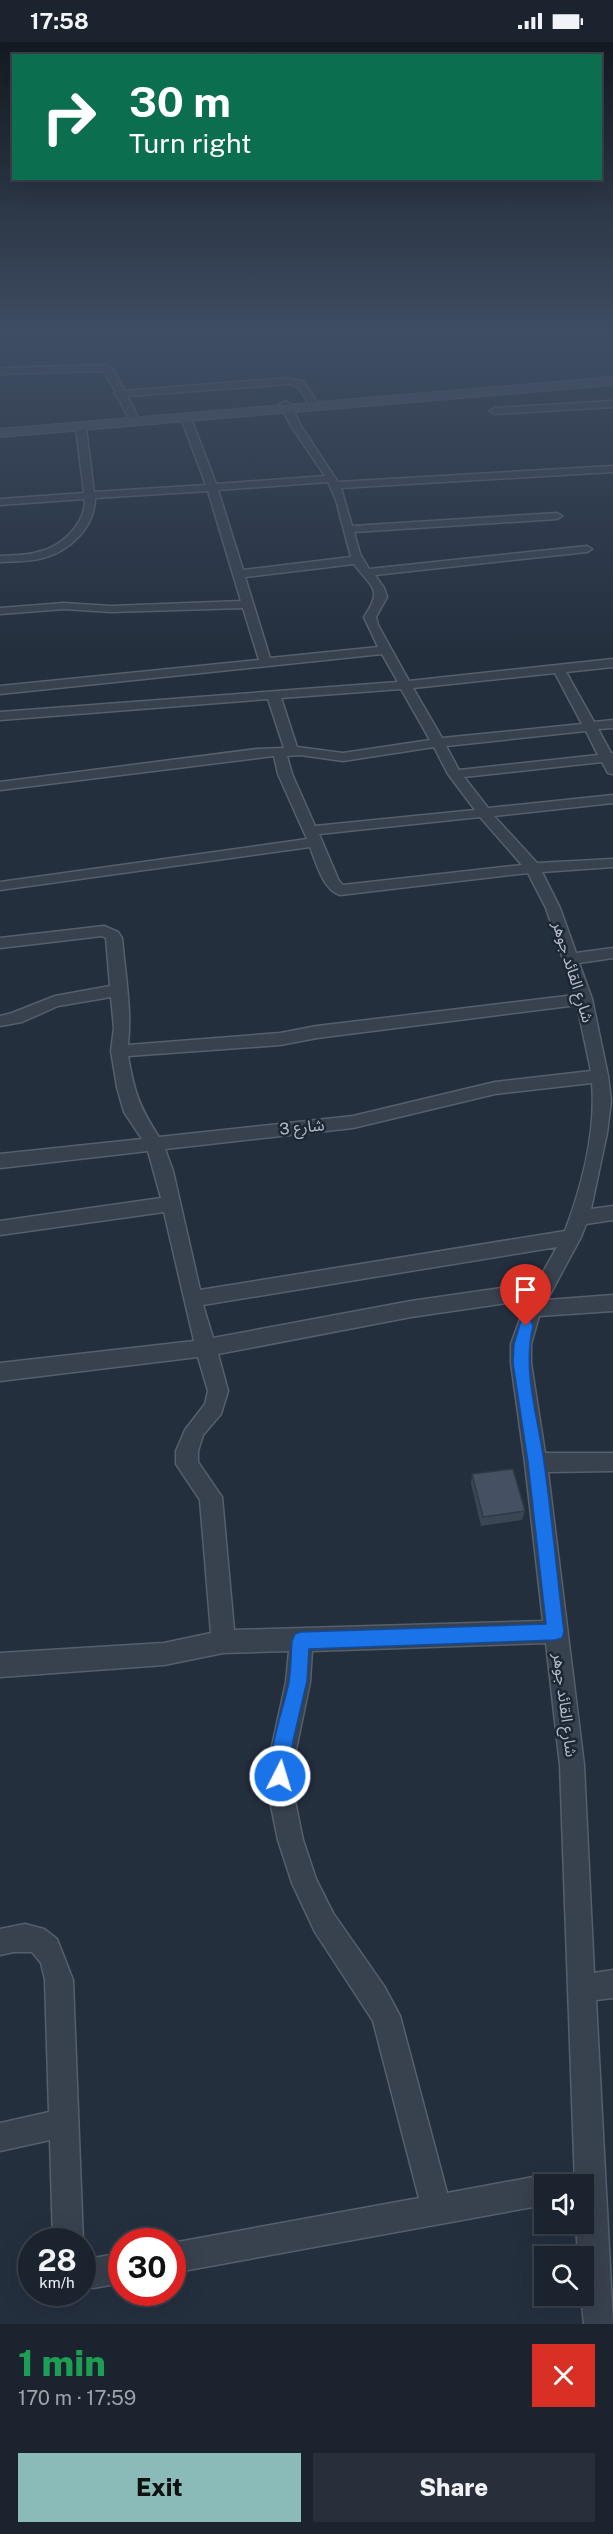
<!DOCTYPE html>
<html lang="en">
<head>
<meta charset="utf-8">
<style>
  body { margin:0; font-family:"Public Sans","Noto Sans Arabic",sans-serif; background:#282f3a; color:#f1f3f6; height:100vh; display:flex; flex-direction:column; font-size:22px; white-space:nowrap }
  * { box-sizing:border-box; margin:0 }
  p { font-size:20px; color:#a0a4aa }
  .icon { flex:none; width:33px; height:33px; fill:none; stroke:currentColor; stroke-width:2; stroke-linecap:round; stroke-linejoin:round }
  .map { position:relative; height:2282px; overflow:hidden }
  .sheet { display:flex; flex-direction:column; background:#1b232e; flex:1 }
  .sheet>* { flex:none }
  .hud { position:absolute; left:12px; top:12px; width:590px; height:126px; border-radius:0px; box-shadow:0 6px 24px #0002,0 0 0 2px #39404a; background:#0b6e4f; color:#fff; overflow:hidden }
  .fabs { position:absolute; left:534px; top:2132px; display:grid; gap:12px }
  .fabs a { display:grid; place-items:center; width:60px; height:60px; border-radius:0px; background:#1b232e; box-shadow:0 6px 24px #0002,0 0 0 2px #39404a; font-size:30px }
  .speed { position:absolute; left:18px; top:2186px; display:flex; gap:12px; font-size:30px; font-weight:700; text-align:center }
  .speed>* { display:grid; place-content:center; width:78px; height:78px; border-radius:50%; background:#1b232e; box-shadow:0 6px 24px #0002,0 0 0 2px #39404a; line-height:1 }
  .speed small { font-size:15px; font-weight:400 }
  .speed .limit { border:9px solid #d22; background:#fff; color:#111 }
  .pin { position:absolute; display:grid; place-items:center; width:51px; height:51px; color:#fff; margin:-62px -26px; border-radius:50% 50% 50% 0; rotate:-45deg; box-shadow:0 0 6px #0007 }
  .pin .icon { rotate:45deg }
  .me { position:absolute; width:66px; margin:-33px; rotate:5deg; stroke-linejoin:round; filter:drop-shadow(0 0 4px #0008) }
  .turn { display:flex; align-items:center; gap:21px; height:126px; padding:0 18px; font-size:27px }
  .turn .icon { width:78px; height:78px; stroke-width:2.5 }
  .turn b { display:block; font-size:42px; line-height:51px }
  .round { display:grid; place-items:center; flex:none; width:63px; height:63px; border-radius:0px; background:#282f3a }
  .summary { display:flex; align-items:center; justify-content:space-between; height:102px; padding:0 18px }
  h1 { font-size:36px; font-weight:800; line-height:45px; color:#1e9e55 }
  .primary-button { display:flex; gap:12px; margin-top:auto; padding:12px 18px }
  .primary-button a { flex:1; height:69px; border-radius:0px; background:#8bbbb9; color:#111; font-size:24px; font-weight:800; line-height:69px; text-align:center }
  .primary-button a+a { background:#282f3a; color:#f1f3f6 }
  .status { display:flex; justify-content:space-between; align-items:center; height:42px; padding:0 30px; background:#1b232e; direction:ltr }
  .status svg { height:16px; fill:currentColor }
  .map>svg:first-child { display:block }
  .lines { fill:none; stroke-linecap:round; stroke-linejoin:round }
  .street-casing { stroke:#565f6c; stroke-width:3 }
  .secondary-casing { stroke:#565f6c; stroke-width:2 }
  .street { fill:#38414e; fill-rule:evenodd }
  .secondary { fill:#465061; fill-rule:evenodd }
  .wall { fill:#3b4654 }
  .building { fill:#455162; stroke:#303945; stroke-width:1.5 }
  .route { fill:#1a73e8; stroke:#114b97; stroke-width:1.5 }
  .labels { text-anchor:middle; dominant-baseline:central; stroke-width:5; stroke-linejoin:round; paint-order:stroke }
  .street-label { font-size:16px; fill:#b4bcc9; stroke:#1d2633 }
</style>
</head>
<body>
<div class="status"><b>17:58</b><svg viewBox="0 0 49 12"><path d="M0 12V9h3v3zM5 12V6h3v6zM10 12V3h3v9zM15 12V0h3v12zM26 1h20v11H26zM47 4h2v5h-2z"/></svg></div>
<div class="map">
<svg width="613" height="2282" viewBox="0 0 613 2282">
  <rect width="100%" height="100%" fill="#242f3e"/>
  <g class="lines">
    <defs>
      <g id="street">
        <path d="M105,323L113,327L124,349L289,336L304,340L317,360L309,362L298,344L289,342L127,354L138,375L133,378C123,373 123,358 114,352L116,350L103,329L0,332V326Z"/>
        <path d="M285,359L290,362L301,384L338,440L613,424V430L341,446L352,484L557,471L562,474L557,477L354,490L360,512L369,527L587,504L592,507L587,510L375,533L384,546L387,555L376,575L378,583L409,639L613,617V625L566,630L594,680L613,678V686L598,687L611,711H613V732L608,731L602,720L464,735L488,766L613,753V761L494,774L537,821L613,817V825L542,830L560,866L576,911L613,906V916L579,921L592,957L608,1034L611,1059L607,1091L591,1167L613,1164V1178L586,1182L581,1195L547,1258L613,1253V1269L539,1274L531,1302V1321L545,1411H613V1429L548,1430L584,1723L594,1931L613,1928V1956L596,1958L613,2282H584L581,2253H584V2214H578L576,2181H584V2142H575L560,1723L546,1601L312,1609L310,1640L293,1722L294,1754L303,1798L316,1837L333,1871L384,1944L400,1974L447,2151L544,2133L554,2138L556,2142H544V2163L172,2231V2201L419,2156L373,1979L315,1890L292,1841L278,1798L269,1754L268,1722L286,1640L289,1609L223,1611L164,1623L0,1635V1611L164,1601L211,1591L200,1458L176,1422V1409L185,1388L205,1362L208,1349L198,1315L0,1339V1321L194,1299L164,1170L0,1193V1179L161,1156L148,1109L0,1126V1112L142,1097L124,1070L117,1045L111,1009L114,986L111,955L58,964L22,980L0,984V974L12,971L55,954L110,944L106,896L102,894L0,906V896L104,884L118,890L122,896C125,931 132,968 128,1003L280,991L317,984L575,953L546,866L528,831L340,853C323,848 316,820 310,805L0,848V840L307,797L278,732L274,714L0,748V740L257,707L284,706L268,657L0,678V670L398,640L382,612L0,652V644L259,618L243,566L111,570L64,567L0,572V566L64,561L111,564L241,559L208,449L95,456C95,485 70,509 43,516C29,520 14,519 0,520V514C12,513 26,514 38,510C61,505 83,484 85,461L84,457L0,463V457L84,451L76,386L81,383L86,386L94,450L206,443L181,376L186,373L191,376L216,442L325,434L291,384L280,362ZM328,440L336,458L351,515L243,528L218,448ZM354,522C371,546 384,546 364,575L378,605L270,616L245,535ZM555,631L582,682L442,696L413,646ZM401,647L430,698L343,711L297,705L281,656ZM586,689L598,713L459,728L446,704ZM434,705L448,732L475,768L315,784L292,732L287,714L300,713L343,719ZM480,775L522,823L343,843L339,839L319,792ZM577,963L591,1029L495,1040L353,1074L159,1095C139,1065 134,1049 128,1014L280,1003L317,996ZM592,1041C596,1089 582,1144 565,1189L200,1248L173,1129L165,1107L353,1086L495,1052ZM557,1205L537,1241L411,1259L213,1296L203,1263ZM527,1258L511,1302V1321L525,1421L543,1579L234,1588L222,1455L198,1420V1409L203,1393L221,1372L228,1349L218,1312L411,1275Z"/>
        <polygon points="613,359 613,365 495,372 490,369 495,366"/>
        <polygon points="25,1882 44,1887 57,1897 73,1938 83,2199 82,2200 53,2199 50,2098 0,2109 0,2081 49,2070 45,1938 41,1921 32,1910 14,1910 0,1913 0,1887"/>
        <polygon points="122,2211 122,2241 93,2246 82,2244 82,2214 93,2216"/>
      </g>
      <polygon id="secondary" points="613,335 613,343 0,395 0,387"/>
    </defs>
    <use href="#street" class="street-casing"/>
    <use href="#secondary" class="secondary-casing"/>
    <use href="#street" class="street"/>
    <use href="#secondary" class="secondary"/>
  </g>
  <polygon class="wall" points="472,1432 525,1469 522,1478 481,1484 471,1442"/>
  <polygon class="building" points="513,1427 525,1469 483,1475 472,1432"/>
  <linearGradient id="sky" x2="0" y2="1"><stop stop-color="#141a22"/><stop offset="0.48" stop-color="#3f4d63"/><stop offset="1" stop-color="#3f4d63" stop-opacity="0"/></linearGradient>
  <rect width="613" height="609" fill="url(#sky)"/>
  <path class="route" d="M526,1278L531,1279L533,1284C522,1329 538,1375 544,1420C552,1477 557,1533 564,1590L562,1596L555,1598L309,1607L307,1639L293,1699L287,1741L280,1744L273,1741C264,1717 284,1666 289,1640C291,1627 291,1612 292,1599L295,1592L301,1590L546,1582L528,1420L513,1321L514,1302L521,1279Z"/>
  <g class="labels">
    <g class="street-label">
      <text transform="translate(573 930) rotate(73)">شارع القائد جوهر</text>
      <text transform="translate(302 1085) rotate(-6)">شارع 3</text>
      <text transform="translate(565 1663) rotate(83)">شارع القائد جوهر</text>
    </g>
  </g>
</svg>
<div class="fabs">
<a><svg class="icon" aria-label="sound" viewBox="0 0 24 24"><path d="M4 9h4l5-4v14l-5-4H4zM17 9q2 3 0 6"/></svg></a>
<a><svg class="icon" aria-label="search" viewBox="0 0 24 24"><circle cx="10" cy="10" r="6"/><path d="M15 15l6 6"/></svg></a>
</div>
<div class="speed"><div>28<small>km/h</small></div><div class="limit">30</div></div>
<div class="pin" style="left:526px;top:1284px;background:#d93025"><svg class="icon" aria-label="arrive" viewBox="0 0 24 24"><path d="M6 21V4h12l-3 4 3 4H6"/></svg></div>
<svg class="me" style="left:280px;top:1734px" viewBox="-20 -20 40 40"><circle r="17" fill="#1a73e8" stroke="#fff" stroke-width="3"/><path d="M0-11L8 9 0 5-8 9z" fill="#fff"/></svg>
<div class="hud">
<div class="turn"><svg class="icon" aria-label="right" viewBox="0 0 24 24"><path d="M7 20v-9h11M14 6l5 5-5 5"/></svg><div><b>30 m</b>Turn right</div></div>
</div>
</div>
<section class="sheet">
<div class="summary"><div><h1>1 min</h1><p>170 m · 17:59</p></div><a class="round" style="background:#d93025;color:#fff"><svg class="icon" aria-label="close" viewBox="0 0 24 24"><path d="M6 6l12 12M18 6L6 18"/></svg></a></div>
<div class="primary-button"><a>Exit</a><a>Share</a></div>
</section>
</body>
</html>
